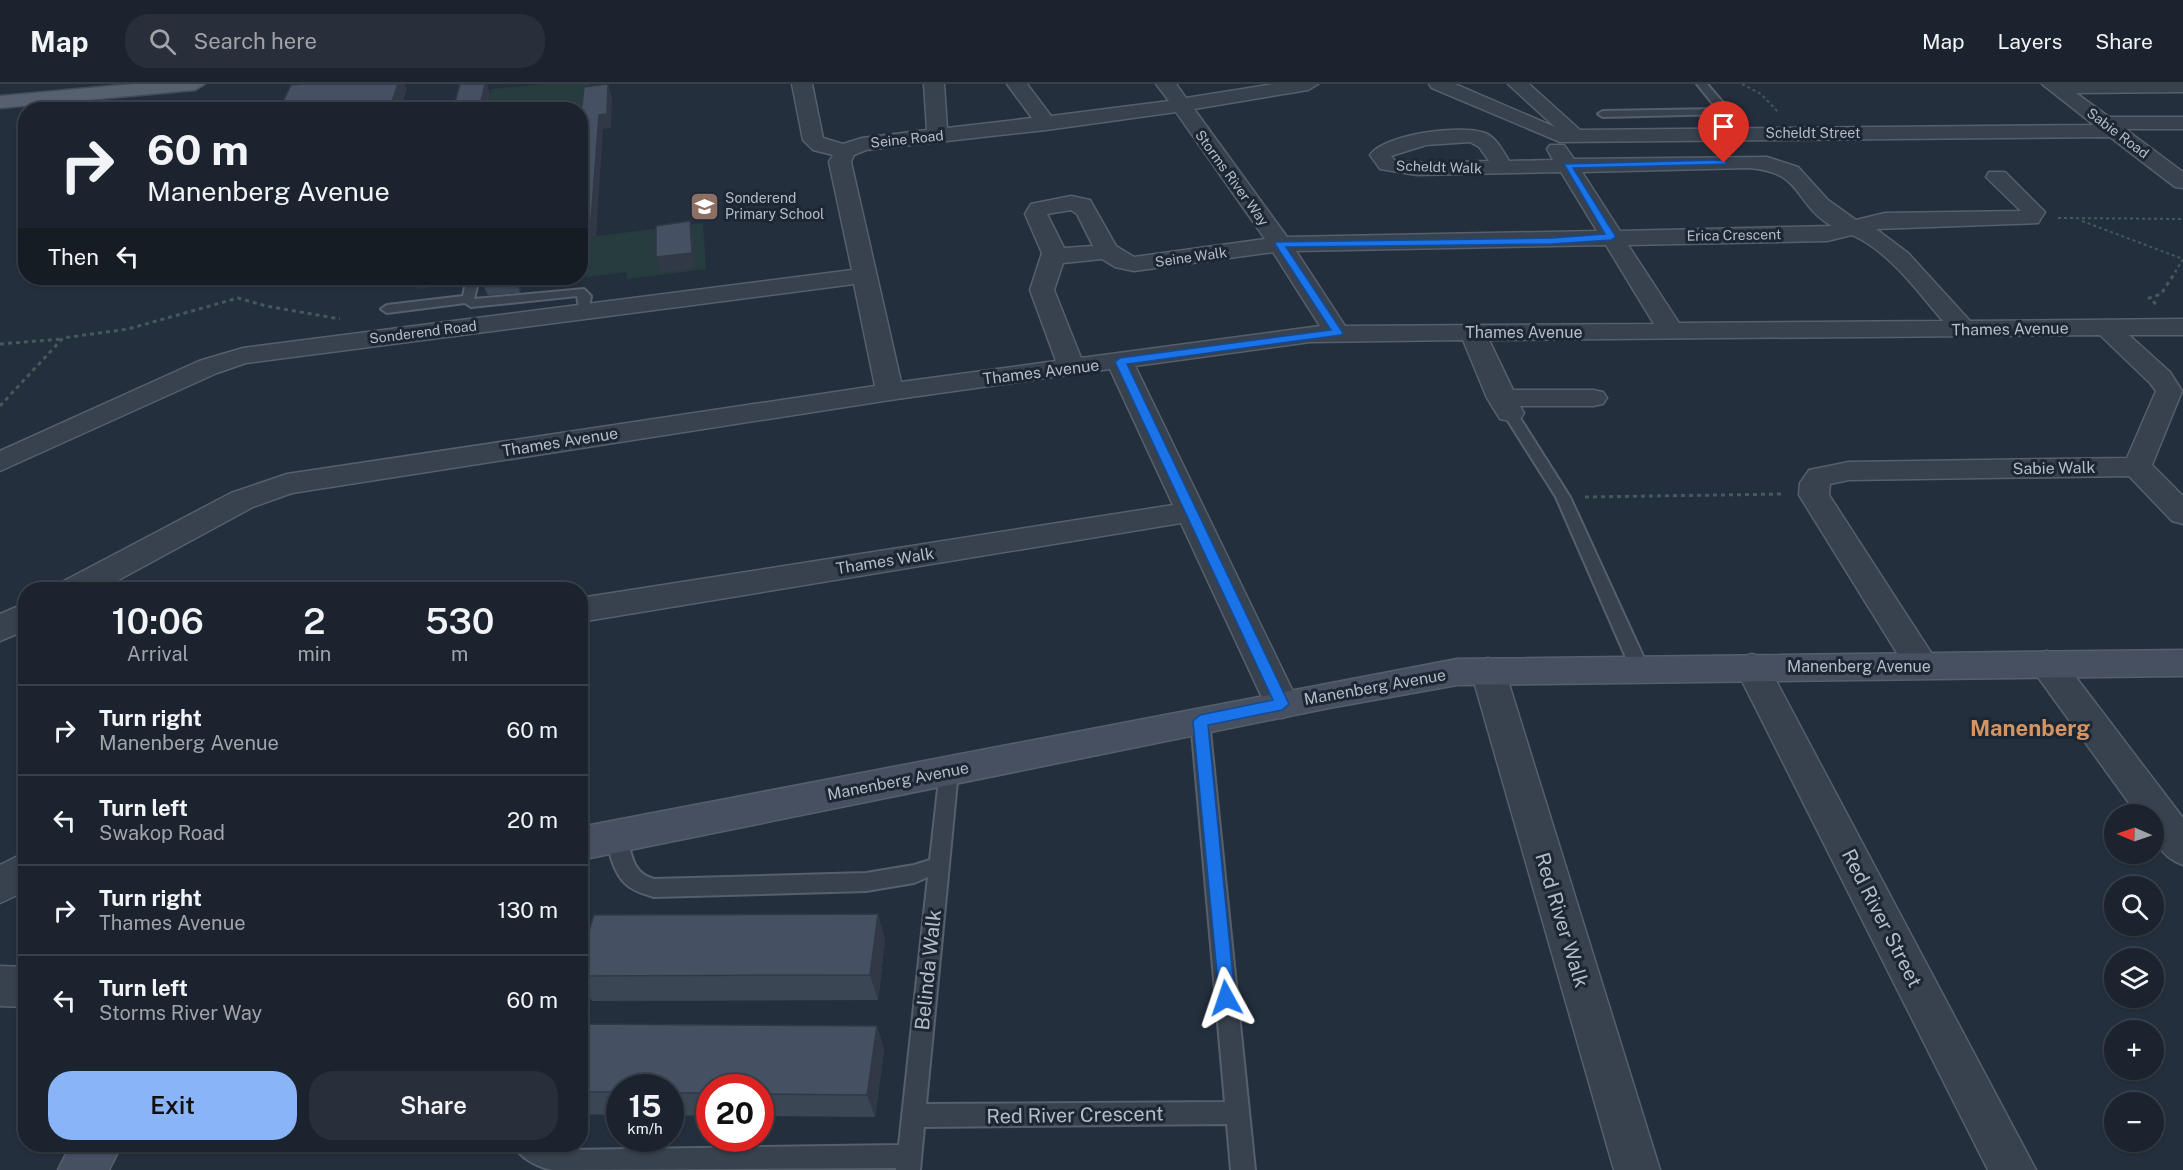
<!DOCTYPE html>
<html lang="en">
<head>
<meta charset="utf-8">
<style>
  body { margin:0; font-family:"Public Sans",sans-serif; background:#282f3a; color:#f1f3f6; height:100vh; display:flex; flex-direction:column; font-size:22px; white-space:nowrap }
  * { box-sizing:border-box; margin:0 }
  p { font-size:20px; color:#a0a4aa }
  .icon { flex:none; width:33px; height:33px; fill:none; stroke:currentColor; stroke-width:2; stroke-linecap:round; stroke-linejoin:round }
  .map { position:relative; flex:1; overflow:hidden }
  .details { position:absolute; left:18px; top:498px; width:570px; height:570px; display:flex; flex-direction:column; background:#1b232e; border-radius:24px; box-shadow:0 2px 4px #0004,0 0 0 2px #39404a }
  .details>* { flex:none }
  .guide { position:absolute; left:18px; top:18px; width:570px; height:183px; border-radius:24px; box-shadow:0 2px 4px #0004,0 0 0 2px #39404a; background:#1b232e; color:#f1f3f6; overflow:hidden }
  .needle { width:39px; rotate:272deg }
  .fabs { position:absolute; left:2104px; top:720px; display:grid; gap:12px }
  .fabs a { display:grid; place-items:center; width:60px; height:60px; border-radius:50%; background:#1b232e; box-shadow:0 2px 4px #0004,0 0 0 2px #39404a; font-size:30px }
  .speed { position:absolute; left:606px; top:990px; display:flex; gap:12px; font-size:30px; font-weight:700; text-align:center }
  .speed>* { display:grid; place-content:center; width:78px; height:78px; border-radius:50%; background:#1b232e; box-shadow:0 2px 4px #0004,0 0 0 2px #39404a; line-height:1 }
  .speed small { font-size:15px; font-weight:400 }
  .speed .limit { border:9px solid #d22; background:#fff; color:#111 }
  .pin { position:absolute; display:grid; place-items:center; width:51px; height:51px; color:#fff; margin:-62px -26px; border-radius:50% 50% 50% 0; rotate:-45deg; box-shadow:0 0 6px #0007 }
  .pin .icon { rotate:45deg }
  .me { position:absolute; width:66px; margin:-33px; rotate:355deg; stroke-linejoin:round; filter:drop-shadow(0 0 4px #0008) }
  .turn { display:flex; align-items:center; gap:21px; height:126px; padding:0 30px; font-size:27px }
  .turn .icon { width:78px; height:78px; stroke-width:2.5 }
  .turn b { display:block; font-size:42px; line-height:51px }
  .then { display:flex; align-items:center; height:57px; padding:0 30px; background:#0003; gap:12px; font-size:22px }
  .eta { display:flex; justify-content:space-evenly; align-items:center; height:102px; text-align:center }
  .eta b { font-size:36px; font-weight:600; line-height:42px }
  .cta { display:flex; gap:12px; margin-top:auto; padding:12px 30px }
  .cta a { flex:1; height:69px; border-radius:24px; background:#8ab4f8; color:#111; font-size:24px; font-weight:600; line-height:69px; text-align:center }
  .cta a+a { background:#282f3a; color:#f1f3f6 }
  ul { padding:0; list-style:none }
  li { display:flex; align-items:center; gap:18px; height:90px; padding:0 30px; border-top:2px solid #39404a }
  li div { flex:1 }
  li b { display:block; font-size:22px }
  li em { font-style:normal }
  header { display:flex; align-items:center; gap:36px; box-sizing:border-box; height:84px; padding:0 30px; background:#1b232e; border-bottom:2px solid #39404a }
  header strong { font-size:28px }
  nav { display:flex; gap:33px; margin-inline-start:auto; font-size:21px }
  .search { width:420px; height:54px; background:#282f3a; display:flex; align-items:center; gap:15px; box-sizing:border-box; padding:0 21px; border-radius:24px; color:#a0a4aa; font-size:22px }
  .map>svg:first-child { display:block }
  .green { fill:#263c3f }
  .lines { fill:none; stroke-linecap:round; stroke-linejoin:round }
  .lane-casing { stroke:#565f6c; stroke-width:4 }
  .street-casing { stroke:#565f6c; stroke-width:3 }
  .secondary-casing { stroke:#565f6c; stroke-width:3 }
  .primary-casing { stroke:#414a57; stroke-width:3 }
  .path-far1 { stroke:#44595c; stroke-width:2; stroke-dasharray:3 3; stroke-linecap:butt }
  .path { stroke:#44595c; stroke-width:3; stroke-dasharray:4 4; stroke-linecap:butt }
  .lane { fill:#38414e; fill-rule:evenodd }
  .street { fill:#38414e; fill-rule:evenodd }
  .secondary { fill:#465061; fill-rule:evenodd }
  .primary { fill:#56606e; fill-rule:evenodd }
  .wall { fill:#3b4654 }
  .shaded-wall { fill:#303945 }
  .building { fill:#455162; stroke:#303945; stroke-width:1.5 }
  .route { fill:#1a73e8; stroke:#114b97; stroke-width:1.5 }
  .labels { text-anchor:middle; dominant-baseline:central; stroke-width:6; stroke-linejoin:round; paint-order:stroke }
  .far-street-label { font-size:14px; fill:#b4bcc9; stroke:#1d2633 }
  .far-poi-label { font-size:14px; fill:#b4bcc9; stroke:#1d2633; text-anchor:start }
  .street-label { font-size:16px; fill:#b4bcc9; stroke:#1d2633 }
  .near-street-label { font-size:20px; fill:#b4bcc9; stroke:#1d2633 }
  .district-label { font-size:22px; font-weight:bold; fill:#d59563; stroke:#1d2633 }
</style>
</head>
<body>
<header>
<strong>Map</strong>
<div class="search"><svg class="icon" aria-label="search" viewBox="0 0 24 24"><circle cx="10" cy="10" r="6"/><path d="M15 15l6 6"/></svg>Search here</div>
<nav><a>Map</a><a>Layers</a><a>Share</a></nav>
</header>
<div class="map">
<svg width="2183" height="1086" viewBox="0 0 2183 1086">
  <rect width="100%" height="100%" fill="#242f3e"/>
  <g class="green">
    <polygon points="543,0 590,0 587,35 580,26 487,26 492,5"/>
    <polygon points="703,139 706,185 627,195 626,188 521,201 522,194 580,194 581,154"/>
  </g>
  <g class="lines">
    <defs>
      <g id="lane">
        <polygon points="1697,0 1707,0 1726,22 1726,30 1603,33 1598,30 1603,27 1717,25"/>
        <polygon points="467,194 479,194 474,215 584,205 591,212 588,230 580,230 577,212 471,223 465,219 387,229 381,225 387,221 463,212"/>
        <polygon points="1510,325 1515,326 1570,413 1649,585 1646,590 1634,590 1631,585 1556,413 1503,329"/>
        <path d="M1200,630L1206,632L1209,637L1255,1086H1231L1227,1040L924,1043L920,1086H896V1084L552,1086C538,1083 519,1074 514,1060H547L568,1066L899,1061L928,793L914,799L866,807L654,813C645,810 635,808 627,801C615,792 604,761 610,747L617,745L624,747C633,767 629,788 654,795L866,789L914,781L930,776L940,687L943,682L949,680L955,682L958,687L926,1020L1225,1018L1191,637L1194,632Z"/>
      </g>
      <g id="street">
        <path d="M792,0H812L823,54L843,60L862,54L927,46L924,0H944L947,44L1032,34L1007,0H1027L1051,32L1169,17L1156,0H1176L1186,14L1274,0H1318L1308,6L1194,25L1287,153L1597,147L1561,88L1417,91L1380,85L1370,71C1384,50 1462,40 1485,49C1496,53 1503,67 1509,77L1553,76L1547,65L1550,61H1564L1574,75L1767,73L1798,83L1828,116L1856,136L1885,129L2021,127L1986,93L1989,88H2005L2045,128L2038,139L1876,145L1908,169L1970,237L2183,235V251H2129L2170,288L2182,307L2152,381L2183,412V440L2172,437L2129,392L1849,396L1830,400L1829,411L1939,581L1934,590L1922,594L1910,590L1799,411L1800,399L1809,386L1849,378L2127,374L2156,307L2150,299L2100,251L1489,256L1513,306H1593L1603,308L1607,314L1603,320L1593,322H1520L1524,329L1520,335L1510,337L1500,335L1487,314L1463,256L1310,258L1135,282L1299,620L1294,630L1282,634L1270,630L1265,620L1181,439L580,538V514L1173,421L1110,285L890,316L292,409L253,423L100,506H57L62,498L231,409L287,390L875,302L854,200L246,279L217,289L0,387V367L199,277L243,264L852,186L829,78L833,71L813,66L803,56ZM1176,28L1265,155L1134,173L1116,162L1090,116L1071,112L1031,120L1025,130L1042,169L1030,206L1056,277L901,298L851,78L854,71L866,66L1046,46ZM1470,58L1479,63L1489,77L1417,79L1394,76L1391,72L1426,61ZM1748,84C1805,88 1792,119 1832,142L1620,147L1582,88ZM1071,126L1077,130L1093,162L1064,164L1047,130ZM1852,151C1890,168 1916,206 1943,237L1679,239L1628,161L1827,157ZM1606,161L1654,240L1345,242L1296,167ZM1273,168L1320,242L1081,274L1054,206L1063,179L1102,175L1115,183L1134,187Z"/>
        <polygon points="1429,0 1455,0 1555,43 1508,0 1529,0 1580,46 2094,41 2042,0 2183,0 2183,8 2076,9 2109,33 2183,33 2183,45 2125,45 2183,88 2183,104 2175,103 2110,53 1560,58 1432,4"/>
        <polygon points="26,519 26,546 0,557 0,530"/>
        <path d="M2047,567L2059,571L2183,734V781C2157,771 2154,756 2154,730H2137L2035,589L2030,580L2035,571Z"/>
        <polygon points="1752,570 1764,574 2036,1086 1988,1086 1735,583 1740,574"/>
        <polygon points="1488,574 1500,578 1505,587 1660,1086 1614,1086 1471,587 1476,578"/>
        <polygon points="26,768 26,807 0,819 0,781"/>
        <polygon points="0,882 26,883 26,923 0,922"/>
      </g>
      <g id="secondary">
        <polygon points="2183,566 2183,592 1457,601 1329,624 580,776 580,743 1457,575"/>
        <polygon points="71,1060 122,1060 109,1086 58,1086"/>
      </g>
      <polygon id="primary" points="133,0 205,0 195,6 0,24 0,12"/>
    </defs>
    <use href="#lane" class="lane-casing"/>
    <use href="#street" class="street-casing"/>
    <use href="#secondary" class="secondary-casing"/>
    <use href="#primary" class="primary-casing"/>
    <g class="path-far1">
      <polyline points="1742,0 1761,10 1778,28"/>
      <polyline points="2058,134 2183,135"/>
      <polyline points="2082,137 2183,175"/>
      <polyline points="2175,188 2183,175"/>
    </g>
    <g class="path">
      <polyline points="2156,220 2149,214 2161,210 2176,187"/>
      <polyline points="0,260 62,255"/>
      <polyline points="0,322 63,254 128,245 238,214 266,222 340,235"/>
      <polyline points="1585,413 1784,410"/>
    </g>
    <use href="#lane" class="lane"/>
    <use href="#street" class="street"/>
    <use href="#secondary" class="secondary"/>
    <use href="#primary" class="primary"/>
  </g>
  <g class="wall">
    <polygon points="479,194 522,194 520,209 488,211"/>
    <polygon points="878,830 885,856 878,916 592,917 580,900 580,876"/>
    <polygon points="580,940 877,942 884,966 875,1033 760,1032 760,1004 710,1004 710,1032 670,1031 670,1004 620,1004 620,1031 580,1030"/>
  </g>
  <g class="shaded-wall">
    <polygon points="398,0 405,0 407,5 400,26 389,26"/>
    <polygon points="485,0 487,0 491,11 488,26 479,26"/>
    <polygon points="608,0 612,14 611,44 603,45 596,152 580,154 580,138 599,31"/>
    <polygon points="223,19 226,26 219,26"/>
    <polygon points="690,137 694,153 696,184 660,189 656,173"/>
    <polygon points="411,194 465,194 464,199 417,205"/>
    <polygon points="514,194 522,194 520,209"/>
    <polygon points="878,830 885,856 878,916 870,891"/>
    <polygon points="877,942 884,966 875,1033 867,1011"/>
  </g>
  <g class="building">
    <polygon points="304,0 398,0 389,26 279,26 291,1"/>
    <polygon points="460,0 485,0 479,26 453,26"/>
    <polygon points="608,0 607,30 599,31 591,137 580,138 580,26 546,26 582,22 584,3"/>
    <polygon points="223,19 219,26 190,26 192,22"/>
    <polygon points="690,137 692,169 656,173 656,142"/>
    <polygon points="482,194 509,194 481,196"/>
    <polygon points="878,830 870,891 580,892 580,876 594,831"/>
    <polygon points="580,940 877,942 867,1011 760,1010 760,1004 710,1004 710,1009 670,1009 670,1004 620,1004 620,1008 580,1008"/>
  </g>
  <polygon class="route" points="1724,76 1727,80 1573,84 1616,153 1611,156 1552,160 1286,163 1343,249 1341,251 1127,280 1289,620 1282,626 1208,641 1235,914 1232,920 1226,922 1220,920 1193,637 1200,631 1273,616 1115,278 1120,274 1331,246 1275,160 1276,158 1552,154 1605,150 1564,80"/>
  <defs>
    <symbol id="school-square" viewBox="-11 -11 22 22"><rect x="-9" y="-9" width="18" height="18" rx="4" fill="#8d6e63" stroke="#1d2633"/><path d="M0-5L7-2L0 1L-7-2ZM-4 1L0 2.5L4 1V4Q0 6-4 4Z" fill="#fff"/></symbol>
  </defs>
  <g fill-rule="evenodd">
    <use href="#school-square" x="688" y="106" width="33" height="33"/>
  </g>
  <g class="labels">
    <g class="far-street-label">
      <text x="1813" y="49">Scheldt Street</text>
      <text transform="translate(2118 49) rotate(37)">Sabie Road</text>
      <text transform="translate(907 55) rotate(-6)">Seine Road</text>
      <text transform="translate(1439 83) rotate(2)">Scheldt Walk</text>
      <text transform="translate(1232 94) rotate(54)">Storms River Way</text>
      <text transform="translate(1734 151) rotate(-1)">Erica Crescent</text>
      <text transform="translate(1191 173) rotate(-8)">Seine Walk</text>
      <text transform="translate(423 248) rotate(-7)">Sonderend Road</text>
    </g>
    <g class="far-poi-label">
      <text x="725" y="114">Sonderend<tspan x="725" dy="16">Primary School</tspan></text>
    </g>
    <g class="street-label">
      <text transform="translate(2010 245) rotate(-1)">Thames Avenue</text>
      <text x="1524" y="248">Thames Avenue</text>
      <text transform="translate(1041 288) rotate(-7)">Thames Avenue</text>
      <text transform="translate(560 358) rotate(-9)">Thames Avenue</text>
      <text transform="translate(2054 384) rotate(-1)">Sabie Walk</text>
      <text transform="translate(885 477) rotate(-9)">Thames Walk</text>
      <text x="1859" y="582">Manenberg Avenue</text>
      <text transform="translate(1375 603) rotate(-10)">Manenberg Avenue</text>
      <text transform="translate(898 697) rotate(-11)">Manenberg Avenue</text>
    </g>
    <g class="near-street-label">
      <text transform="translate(1882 834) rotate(63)">Red River Street</text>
      <text transform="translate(1562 836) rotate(73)">Red River Walk</text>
      <text transform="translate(928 886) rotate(-84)">Belinda Walk</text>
      <text transform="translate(1075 1031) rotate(-1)">Red River Crescent</text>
    </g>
    <g class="district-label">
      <text x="2030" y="644">Manenberg</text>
    </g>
  </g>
</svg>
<div class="fabs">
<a><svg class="needle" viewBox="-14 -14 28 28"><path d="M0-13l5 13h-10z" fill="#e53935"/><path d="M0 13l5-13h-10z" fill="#a0a4aa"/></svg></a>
<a><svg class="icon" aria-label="search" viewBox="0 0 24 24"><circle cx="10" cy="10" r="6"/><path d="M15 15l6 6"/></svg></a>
<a><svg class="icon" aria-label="layers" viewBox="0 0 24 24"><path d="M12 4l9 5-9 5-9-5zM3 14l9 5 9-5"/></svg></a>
<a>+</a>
<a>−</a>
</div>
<div class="speed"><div>15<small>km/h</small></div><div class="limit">20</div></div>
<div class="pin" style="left:1724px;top:79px;background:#d93025"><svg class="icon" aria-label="arrive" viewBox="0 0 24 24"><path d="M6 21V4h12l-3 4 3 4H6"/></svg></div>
<svg class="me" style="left:1226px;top:914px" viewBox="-20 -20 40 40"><path d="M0-17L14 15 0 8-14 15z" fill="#1a73e8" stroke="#fff" stroke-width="4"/></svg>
<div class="guide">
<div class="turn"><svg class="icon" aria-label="right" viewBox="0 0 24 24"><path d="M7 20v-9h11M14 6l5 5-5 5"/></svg><div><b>60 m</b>Manenberg Avenue</div></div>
<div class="then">Then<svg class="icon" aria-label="left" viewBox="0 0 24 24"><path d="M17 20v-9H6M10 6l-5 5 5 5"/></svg></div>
</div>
<section class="details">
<div class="eta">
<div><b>10:06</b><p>Arrival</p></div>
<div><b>2</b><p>min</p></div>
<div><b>530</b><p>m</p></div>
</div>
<ul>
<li><svg class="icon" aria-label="right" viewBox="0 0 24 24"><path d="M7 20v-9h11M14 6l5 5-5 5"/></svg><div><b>Turn right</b><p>Manenberg Avenue</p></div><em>60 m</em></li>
<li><svg class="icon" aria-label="left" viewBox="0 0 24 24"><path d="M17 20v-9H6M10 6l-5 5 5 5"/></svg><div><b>Turn left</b><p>Swakop Road</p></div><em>20 m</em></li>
<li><svg class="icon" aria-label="right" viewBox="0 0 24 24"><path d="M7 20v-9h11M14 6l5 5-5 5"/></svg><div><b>Turn right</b><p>Thames Avenue</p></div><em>130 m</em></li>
<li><svg class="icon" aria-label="left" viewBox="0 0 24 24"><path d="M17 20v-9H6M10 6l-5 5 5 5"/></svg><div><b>Turn left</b><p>Storms River Way</p></div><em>60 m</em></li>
</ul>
<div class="cta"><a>Exit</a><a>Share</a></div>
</section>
</div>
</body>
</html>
